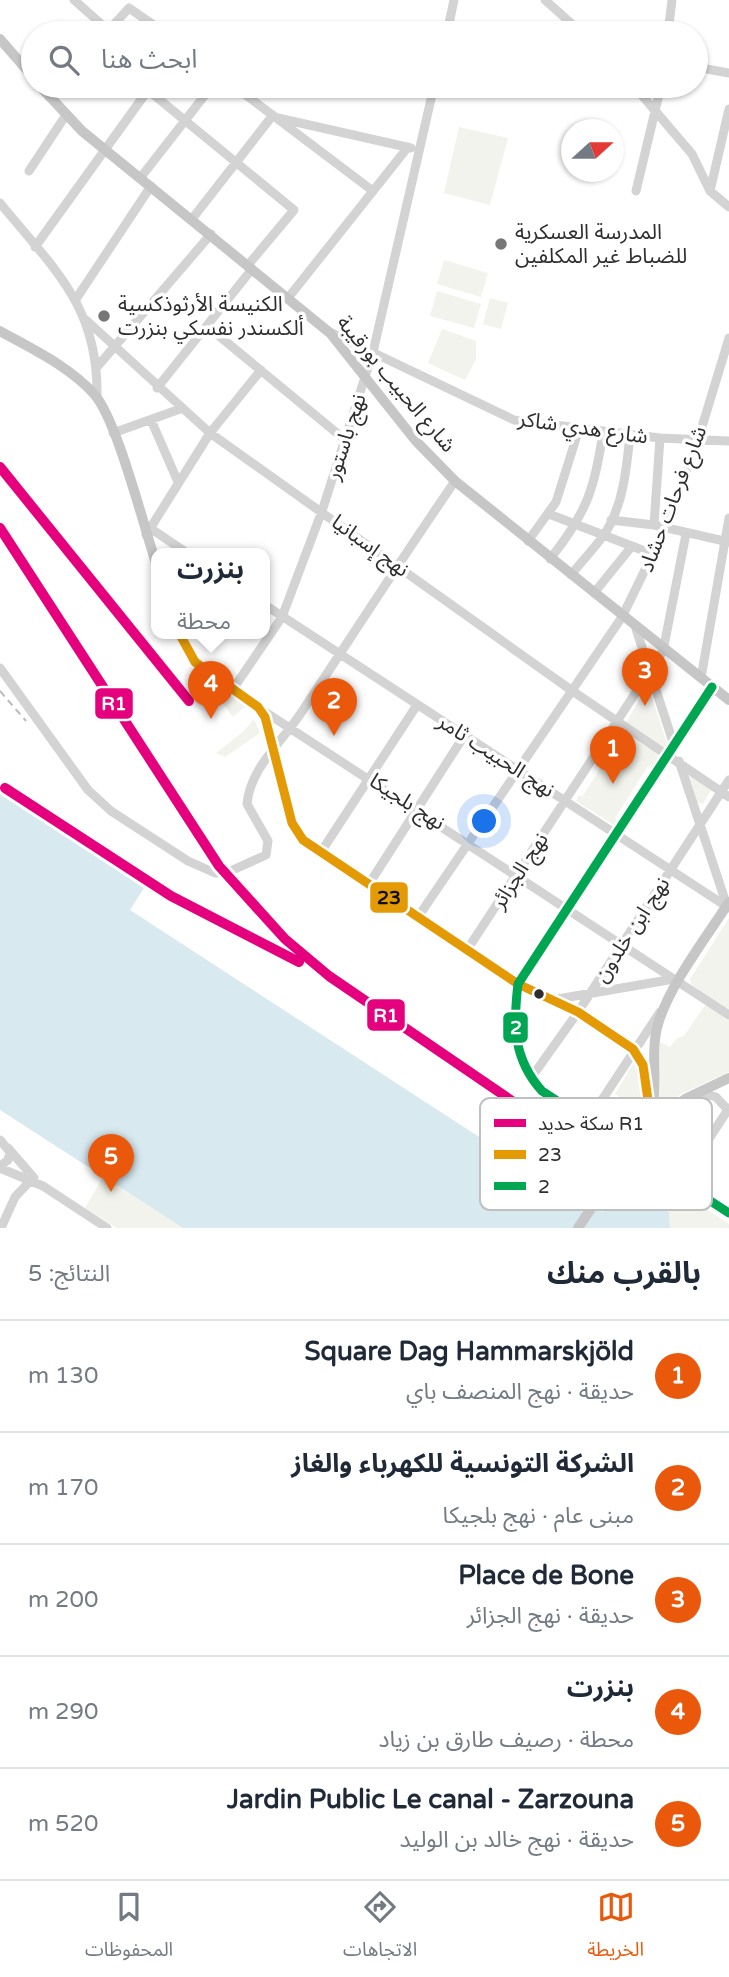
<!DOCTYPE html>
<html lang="ar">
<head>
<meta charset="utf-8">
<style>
	body { margin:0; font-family:"Varela Round","Noto Sans Arabic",sans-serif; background:#f6f6f7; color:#1f2937; direction:rtl }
	.compass { position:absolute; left:561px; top:119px; width:63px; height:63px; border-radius:50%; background:#fff; box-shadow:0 2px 5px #0004; rotate:69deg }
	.you { position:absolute; left:485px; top:822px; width:24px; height:24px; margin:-18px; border:5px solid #fff; border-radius:50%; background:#1a73e8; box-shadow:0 0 0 10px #1a73e833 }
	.badge { display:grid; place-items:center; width:46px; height:46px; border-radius:50%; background:#ea580c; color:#fff; font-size:23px; font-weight:700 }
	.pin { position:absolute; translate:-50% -58px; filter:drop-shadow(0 2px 4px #0008) }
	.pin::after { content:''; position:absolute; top:37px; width:24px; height:21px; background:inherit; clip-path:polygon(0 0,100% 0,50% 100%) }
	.popup { position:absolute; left:151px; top:548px; width:119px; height:91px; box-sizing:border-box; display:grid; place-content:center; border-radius:14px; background:#fff; filter:drop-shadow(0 2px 5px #0005); font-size:23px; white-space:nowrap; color:#747a83 }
	.popup b { font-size:26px; color:#1f2937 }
	.popup::after { content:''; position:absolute; left:50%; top:100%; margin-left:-14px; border:14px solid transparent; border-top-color:#fff }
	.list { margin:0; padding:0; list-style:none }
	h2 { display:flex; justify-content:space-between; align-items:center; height:91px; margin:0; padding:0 28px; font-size:30px }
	h2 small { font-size:23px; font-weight:400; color:#747a83 }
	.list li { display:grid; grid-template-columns:46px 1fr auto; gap:21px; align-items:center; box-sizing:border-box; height:112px; padding:0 28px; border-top:2px solid #e0e1e3 }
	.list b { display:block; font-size:26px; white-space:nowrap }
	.list p { margin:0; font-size:23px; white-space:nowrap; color:#747a83 }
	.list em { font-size:23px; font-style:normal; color:#747a83 }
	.icon { flex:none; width:38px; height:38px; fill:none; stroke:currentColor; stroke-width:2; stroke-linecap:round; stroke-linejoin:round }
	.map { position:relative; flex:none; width:729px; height:1228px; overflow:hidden; direction:ltr }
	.search { position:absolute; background:#fff; box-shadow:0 2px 5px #0004; left:21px; right:21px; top:21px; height:77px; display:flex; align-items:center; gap:18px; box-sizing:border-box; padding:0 24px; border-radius:38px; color:#747a83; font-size:26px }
	.sheet { height:651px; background:#fff }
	nav { display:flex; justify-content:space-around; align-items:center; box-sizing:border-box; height:98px; border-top:2px solid #e0e1e3; background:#fff; font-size:19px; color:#747a83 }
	nav a { display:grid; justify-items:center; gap:4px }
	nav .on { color:#ea580c }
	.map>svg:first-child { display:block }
	.green { fill:#f1f3ec }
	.water { fill:#d8e9f0 }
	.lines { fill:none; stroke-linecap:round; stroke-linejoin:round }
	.minor { stroke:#d3d3d3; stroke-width:9 }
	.major { stroke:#c6c6c6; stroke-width:10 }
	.rail { stroke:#bababa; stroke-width:2; stroke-dasharray:7 5; stroke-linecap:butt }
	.major-bridge { stroke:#c6c6c6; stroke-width:10 }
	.bus-1-casing { stroke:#fff; stroke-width:14 }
	.bus-2-casing { stroke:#fff; stroke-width:14 }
	.bus-1 { stroke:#e39a05; stroke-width:9 }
	.bus-2 { stroke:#00a651; stroke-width:9 }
	.rail-1-casing { stroke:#fff; stroke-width:16 }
	.rail-1 { stroke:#e5007d; stroke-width:10 }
	.poi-dot { fill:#777; stroke:#fff; stroke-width:2.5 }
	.bus-dot { fill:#2e2e2e; stroke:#fff; stroke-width:2.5 }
	.labels { text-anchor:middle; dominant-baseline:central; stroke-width:7; stroke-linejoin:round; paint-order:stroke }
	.poi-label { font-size:21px; fill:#2e2e2e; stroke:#fff; text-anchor:start }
	.street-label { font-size:21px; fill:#2e2e2e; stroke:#fff }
	.key { fill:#fff; stroke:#c0c0c0; stroke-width:2 }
	.key-label { font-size:19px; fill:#2e2e2e }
	.line-badge { stroke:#fff; stroke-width:2.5 }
	.badge-label { font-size:19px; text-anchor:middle; font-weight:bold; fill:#fff }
	.pale-badge-label { font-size:19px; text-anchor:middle; font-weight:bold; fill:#111 }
</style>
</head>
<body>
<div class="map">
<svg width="729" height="1228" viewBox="0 0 729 1228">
	<rect width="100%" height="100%" fill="#fff"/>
	<path class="green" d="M 459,127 L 508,138 L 490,205 L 444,193 Z
		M 444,260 L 488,273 L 481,297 L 437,284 Z
		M 437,291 L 481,304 L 474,328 L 430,316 Z
		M 490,298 L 508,303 L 501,329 L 483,324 Z
		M 442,329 L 476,341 L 476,359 L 465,380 L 428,363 Z
		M 644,691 L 650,692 L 668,746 L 666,749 L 626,723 Z
		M 225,693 L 247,705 L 233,717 L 219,698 Z
		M 254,719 L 260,733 L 225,757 L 216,753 L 244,731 Z
		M 618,732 L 626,732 C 634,744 654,746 660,759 L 657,766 L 648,766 L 615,818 L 619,822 L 616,826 L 576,801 L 579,795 L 582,797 L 616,744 L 613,741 Z
		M 689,776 L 699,777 L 712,788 L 703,804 L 697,802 Z
		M 729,918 L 729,1072 L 681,1094 L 662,1110 L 658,1107 L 660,1042 L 670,1047 L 677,1038 L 684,1036 L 710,998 L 691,984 L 690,979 Z
		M 633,1064 C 646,1073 642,1105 642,1121 L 631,1132 L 626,1128 L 638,1111 L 634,1108 L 637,1103 L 630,1099 L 628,1102 L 615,1094 Z
		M 691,1100 L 693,1101 L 658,1158 L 648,1151 L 659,1135 L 657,1130 Z
		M 103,1177 L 183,1228 L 117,1228 L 85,1208 Z
		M 684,1194 L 729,1224 L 729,1228 L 670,1228 L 669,1212 Z"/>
	<path class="water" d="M 0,793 L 144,888 L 130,910 L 576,1200 L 579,1197 L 602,1212 L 606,1207 L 621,1205 L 630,1211 L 652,1201 L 669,1212 L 670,1228 L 183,1228 L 0,1110 Z"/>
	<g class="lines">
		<path class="minor" d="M 74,0 L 108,30
			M 545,0 L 582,33
			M 106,33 L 129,8 L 165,33
			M 447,33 L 454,0
			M 668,33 L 672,0
			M 696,67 L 729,73
			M 143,86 L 294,210 L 248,265
			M 234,86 L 373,191
			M 634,86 L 692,154 L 710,191 L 729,207
			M 49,97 L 59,86
			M 278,118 L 411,148
			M 29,171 L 66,115
			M 141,177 L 212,86
			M 636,191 L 661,86
			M 710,191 L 729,109
			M 0,203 C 53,268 99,306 97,397
			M 192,219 L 273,115
			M 35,247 L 148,90
			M 288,298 L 408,147
			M 76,299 L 151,186
			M 86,320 L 210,433 L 571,690 L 729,797
			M 207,326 L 344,439
			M 332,333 L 514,420 L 660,438 L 729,441
			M 97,367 L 211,234
			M 157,388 L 252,269
			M 151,420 L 178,482
			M 113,433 L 180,409
			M 549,514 L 655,555
			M 611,520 L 654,525 L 729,542
			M 654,525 L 660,438
			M 150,528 L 187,553
			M 146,535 L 210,433 L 261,370
			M 528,541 L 556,502 L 579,429
			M 550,559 C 586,514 595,489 603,432
			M 571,575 C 581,562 593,550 603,536 C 623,509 627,466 630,434
			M 594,593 L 632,546
			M 265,605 L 729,908
			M 636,629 L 675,748
			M 0,668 L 88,790 L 111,811 L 188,861 L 215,873 L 226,873 L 266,855 L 268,841 L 247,804 C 250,768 282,742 301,713 C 352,636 402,558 455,481
			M 701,678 L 729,518
			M 233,689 L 282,617 L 322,511 L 373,352 L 434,86
			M 259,708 L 729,1015
			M 679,761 L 727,906
			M 321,852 L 417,705
			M 369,884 L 464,736
			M 418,917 L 622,617 L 665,529 L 698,440 L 729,338
			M 467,950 L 663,651 L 686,534
			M 552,1000 L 674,979
			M 531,1078 L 578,1012 L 729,780
			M 699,1092 L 716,1097 L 729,1111
			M 649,1106 C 648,1090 648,1071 640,1057 C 626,1033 545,997 518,984 L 712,687
			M 588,1121 L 660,1012
			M 0,1140 L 10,1152 L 8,1160 L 0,1166
			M 8,1148 L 34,1178
			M 0,1168 L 43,1186 L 107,1228
			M 681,1182 L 729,1108
			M 1,1228 L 15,1197 L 32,1179"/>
		<path class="major" d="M 0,39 L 33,77
			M 40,86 L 82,131 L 330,333 L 415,440 L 455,481 L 729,700
			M 0,331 C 32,349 69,366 94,394 C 117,419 144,528 157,566
			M 179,633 L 195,662 L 258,707 L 265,717 L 292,823 L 303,840 L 518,984 C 513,1025 513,1059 542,1091 L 729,1213
			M 644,1130 C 663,1098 648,1058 658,1024 C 670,984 706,938 729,902
			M 647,1132 L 685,1099 L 729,1078"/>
		<path class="rail" d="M 0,528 L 219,866 L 285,939 L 329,976 L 559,1133
			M 0,691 L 26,721
			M 5,788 C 103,855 202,916 310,967"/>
		<path class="major-bridge" d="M 578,1228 L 644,1130"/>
		<g class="bus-1-casing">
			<path id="bus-1" d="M 179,633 L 195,662 L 258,707 L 265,717 L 292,823 L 303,840 L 518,984 L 578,1012 L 633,1049 L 643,1065 L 650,1114"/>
		</g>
		<g class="bus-2-casing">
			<path id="bus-2" d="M 712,687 L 518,984 C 513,1025 513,1059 542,1091 L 729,1213"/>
		</g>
		<use href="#bus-1" class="bus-1"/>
		<use href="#bus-2" class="bus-2"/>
		<g class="rail-1-casing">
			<path id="rail-1" d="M 0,467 L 189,701
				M 0,528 L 219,866 L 285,939 L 329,976 L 559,1133
				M 5,788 L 171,896 L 299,962"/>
		</g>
		<use href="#rail-1" class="rail-1"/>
	</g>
	<g class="poi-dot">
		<circle cx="501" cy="244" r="7"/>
		<circle cx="104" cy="316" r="7"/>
	</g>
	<circle class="bus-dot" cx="539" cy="994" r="6"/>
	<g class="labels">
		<g class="poi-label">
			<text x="515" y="232">المدرسة العسكرية<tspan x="515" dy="24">للضباط غير المكلفين</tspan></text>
			<text x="118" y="304">الكنيسة الأرثوذكسية<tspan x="118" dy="24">ألكسندر نفسكي بنزرت</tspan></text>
		</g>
		<g class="street-label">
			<text transform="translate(396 384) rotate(50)">شارع الحبيب بورقيبة</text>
			<text transform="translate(583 428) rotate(8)">شارع هدي شاكر</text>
			<text transform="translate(346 437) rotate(-72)">نهج باستور</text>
			<text transform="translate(673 499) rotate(-69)">شارع فرحات حشاد</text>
			<text transform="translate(370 546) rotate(36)">نهج إسبانيا</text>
			<text transform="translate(496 756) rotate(33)">نهج الحبيب ثامر</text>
			<text transform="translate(407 802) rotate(33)">نهج بلجيكا</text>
			<text transform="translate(520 871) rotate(-57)">نهج الجزائر</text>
			<text transform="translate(632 930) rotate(-57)">نهج ابن خلدون</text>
		</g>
	</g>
	<rect x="480" y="1098" width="232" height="112" rx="10" class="key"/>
	<rect x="494" y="1119" width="32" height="8" fill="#e5007d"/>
	<rect x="494" y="1150" width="32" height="9" fill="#e39a05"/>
	<rect x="494" y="1182" width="32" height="8" fill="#00a651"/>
	<g class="key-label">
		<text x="538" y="1130">سكة حديد R1</text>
		<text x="538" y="1161">23</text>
		<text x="538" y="1193">2</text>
	</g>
	<g class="line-badge">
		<rect x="94" y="687" width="40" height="33" rx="7" fill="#e5007d"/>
		<rect x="369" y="881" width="40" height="33" rx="7" fill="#e39a05"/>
		<rect x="366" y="998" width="40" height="34" rx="7" fill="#e5007d"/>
		<rect x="502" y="1011" width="27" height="33" rx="7" fill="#00a651"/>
	</g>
	<g class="badge-label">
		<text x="114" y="710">R1</text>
		<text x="386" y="1022">R1</text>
		<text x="516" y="1034">2</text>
	</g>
	<g class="pale-badge-label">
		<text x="389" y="904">23</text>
	</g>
</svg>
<svg class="compass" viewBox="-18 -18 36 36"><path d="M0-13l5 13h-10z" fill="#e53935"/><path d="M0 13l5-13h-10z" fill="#747a83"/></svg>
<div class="you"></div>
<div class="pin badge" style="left:613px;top:784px">1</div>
<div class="pin badge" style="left:334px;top:736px">2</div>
<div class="pin badge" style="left:645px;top:706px">3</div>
<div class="pin badge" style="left:211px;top:719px">4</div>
<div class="popup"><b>بنزرت</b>محطة</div>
<div class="pin badge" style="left:111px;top:1192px">5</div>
<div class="search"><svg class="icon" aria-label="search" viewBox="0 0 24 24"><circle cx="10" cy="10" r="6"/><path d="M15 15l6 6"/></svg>ابحث هنا</div>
</div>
<section class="sheet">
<h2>بالقرب منك<small>النتائج: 5</small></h2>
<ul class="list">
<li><span class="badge">1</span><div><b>Square Dag Hammarskjöld</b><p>حديقة · نهج المنصف باي</p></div><em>130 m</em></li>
<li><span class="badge">2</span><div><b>الشركة التونسية للكهرباء والغاز</b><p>مبنى عام · نهج بلجيكا</p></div><em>170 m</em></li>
<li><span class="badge">3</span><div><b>Place de Bone</b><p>حديقة · نهج الجزائر</p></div><em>200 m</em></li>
<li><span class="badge">4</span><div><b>بنزرت</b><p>محطة · رصيف طارق بن زياد</p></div><em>290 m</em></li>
<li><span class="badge">5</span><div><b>Jardin Public Le canal - Zarzouna</b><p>حديقة · نهج خالد بن الوليد</p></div><em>520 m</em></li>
</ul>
</section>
<nav>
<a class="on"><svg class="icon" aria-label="map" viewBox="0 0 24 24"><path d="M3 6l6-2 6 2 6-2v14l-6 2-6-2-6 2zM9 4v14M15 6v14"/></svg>الخريطة</a>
<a><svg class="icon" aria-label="directions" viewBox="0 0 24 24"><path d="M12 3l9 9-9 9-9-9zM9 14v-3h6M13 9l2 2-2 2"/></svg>الاتجاهات</a>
<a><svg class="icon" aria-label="saved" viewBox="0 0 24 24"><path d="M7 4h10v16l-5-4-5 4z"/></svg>المحفوظات</a>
</nav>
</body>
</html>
